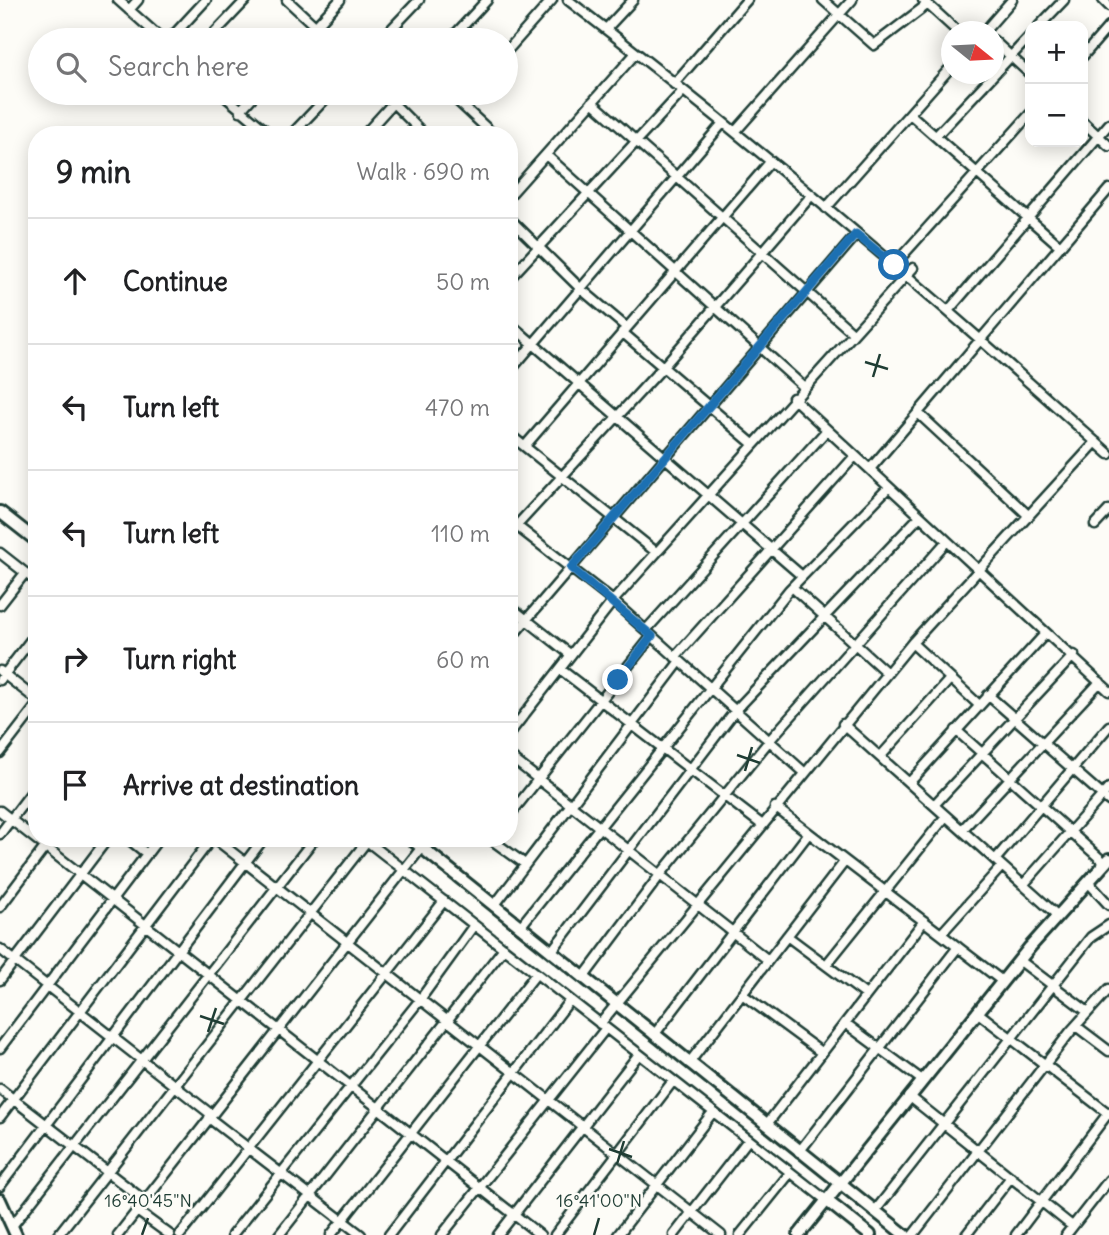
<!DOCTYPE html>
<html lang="en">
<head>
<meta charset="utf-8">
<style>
	body { margin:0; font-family:Delius,sans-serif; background:#f6f6f6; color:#202124 }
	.controls { position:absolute; right:21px; top:21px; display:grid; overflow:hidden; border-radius:14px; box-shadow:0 4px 18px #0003 }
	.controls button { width:63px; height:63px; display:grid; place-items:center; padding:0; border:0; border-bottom:2px solid #e0e0e0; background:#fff; color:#202124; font:35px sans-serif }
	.compass { position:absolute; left:941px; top:21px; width:63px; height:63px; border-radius:50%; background:#fff; box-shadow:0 4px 18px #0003; rotate:108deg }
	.stop { position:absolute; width:21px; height:21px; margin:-16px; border:5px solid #1f6fb2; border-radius:50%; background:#fff }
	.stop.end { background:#1f6fb2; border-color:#fff; box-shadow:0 2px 7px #0008 }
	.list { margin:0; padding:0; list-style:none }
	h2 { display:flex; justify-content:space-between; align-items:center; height:91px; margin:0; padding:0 28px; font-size:30px }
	h2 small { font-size:23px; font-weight:400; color:#757577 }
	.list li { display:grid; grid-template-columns:46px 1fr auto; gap:21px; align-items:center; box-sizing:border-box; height:126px; padding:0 28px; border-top:2px solid #e0e0e0 }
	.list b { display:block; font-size:26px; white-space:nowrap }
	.list em { font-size:23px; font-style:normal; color:#757577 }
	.icon { flex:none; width:38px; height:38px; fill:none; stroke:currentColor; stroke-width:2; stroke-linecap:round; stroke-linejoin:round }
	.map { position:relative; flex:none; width:1109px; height:1235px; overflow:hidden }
	.search { position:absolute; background:#fff; box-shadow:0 4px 18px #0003; left:28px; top:28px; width:490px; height:77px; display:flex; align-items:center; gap:18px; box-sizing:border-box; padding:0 24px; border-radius:38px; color:#757577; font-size:26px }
	.panel { position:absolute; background:#fff; box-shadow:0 4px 18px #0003; left:28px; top:126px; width:490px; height:721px; border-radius:28px }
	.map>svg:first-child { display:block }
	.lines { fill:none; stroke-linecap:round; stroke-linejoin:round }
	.street-casing { stroke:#1f3d34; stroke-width:13 }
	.secondary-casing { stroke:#1f3d34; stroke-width:16 }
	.street { stroke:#fdfcf7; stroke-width:8 }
	.secondary { stroke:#fdfcf7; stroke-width:10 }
	.route { stroke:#1f6fb2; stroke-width:9 }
	.ticks { fill:none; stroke:#1f3d34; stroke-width:2.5 }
	.ticks-label { font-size:18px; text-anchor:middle; fill:#1f3d34; stroke:#fdfcf7; stroke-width:5; stroke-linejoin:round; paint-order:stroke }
</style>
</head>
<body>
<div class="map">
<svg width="1109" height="1235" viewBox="0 0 1109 1235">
	<rect width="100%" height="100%" fill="#fdfcf7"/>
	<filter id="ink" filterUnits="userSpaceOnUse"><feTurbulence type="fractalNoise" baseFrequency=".0143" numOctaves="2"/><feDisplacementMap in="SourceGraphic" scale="14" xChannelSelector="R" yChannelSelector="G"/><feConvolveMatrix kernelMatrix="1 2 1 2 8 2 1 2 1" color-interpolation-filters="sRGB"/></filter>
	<g filter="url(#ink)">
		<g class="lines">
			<g class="street-casing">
				<path id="street" d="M 118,0 L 163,40
					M 287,0 L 330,40
					M 568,0 C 755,143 934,296 1109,454
					M 823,0 L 874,45 L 928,4
					M 923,0 L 958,32
					M 1103,0 L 1109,6
					M 129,10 L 138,0
					M 1039,26 L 1064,0
					M 606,29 L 633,0
					M 984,32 L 1012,0
					M 169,40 L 206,0
					M 208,40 L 246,0
					M 303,40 L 340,0
					M 381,40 L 419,0
					M 450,40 L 487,0
					M 993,40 L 1030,74
					M 506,52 L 552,0
					M 1083,56 L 1109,26
					M 674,84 L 747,0
					M 221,93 L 271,135
					M 383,93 L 425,135
					M 449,93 L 494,135
					M 592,102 L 853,333
					M 460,103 L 469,93
					M 240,111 L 256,93
					M 910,114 L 1060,246
					M 1083,122 L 1109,146
					M 735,132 L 852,0
					M 291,135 L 331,93
					M 364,135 L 402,93
					M 936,136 L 1030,36
					M 546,155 L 804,387
					M 509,196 L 636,53
					M 826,208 L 951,67
					M 509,218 L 581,289 L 626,327
					M 894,265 L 1030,114
					M 509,279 L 683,91
					M 948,311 L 1109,124
					M 509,323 L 802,576
					M 622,332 L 753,444
					M 509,372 L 723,123
					M 793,398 L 1109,691
					M 918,413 L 1029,516
					M 509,434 L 656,552
					M 525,446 L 770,162
					M 870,469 L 1109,189
					M 509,520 L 613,601 L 804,772
					M 1095,525 L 1109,510
					M 509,534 L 663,367 L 811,196
					M 0,553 L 37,582
					M 792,587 L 887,673
					M 0,605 L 25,573
					M 509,606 L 571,655
					M 646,630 L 827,430
					M 509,640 L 857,234
					M 912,643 L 978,704
					M 675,657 L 855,456
					M 560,669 L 761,824
					M 0,671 L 37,700
					M 0,680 L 37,632
					M 988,695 L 1109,801
					M 843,724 L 1058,916
					M 956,730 L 1105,863
					M 509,734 L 613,601 L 913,268
					M 0,753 L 37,705
					M 509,756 L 768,960
					M 880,757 L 950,679
					M 909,783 L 1046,633
					M 934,805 L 1074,655
					M 775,807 L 1002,981
					M 0,811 L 540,1235
					M 509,816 L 652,636
					M 962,830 L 1100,682
					M 0,834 L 37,785
					M 127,838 L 147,854
					M 214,838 L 721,1235
					M 363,838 L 826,1200
					M 489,838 L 525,864
					M 995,860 L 1109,726
					M 1088,882 L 1109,905
					M 1023,885 L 1109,788
					M 494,906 L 680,661
					M 0,907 L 52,838
					M 520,927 L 789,590 L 889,487
					M 941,934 L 1002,866
					M 787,936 L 866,995
					M 0,949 L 212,1115
					M 551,952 L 735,711 L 920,516
					M 1019,960 L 1088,1012
					M 826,965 L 946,816
					M 583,978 L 660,875 L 769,741 L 947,541
					M 0,980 L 108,838
					M 742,994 L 822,1053
					M 977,1012 L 1109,1114
					M 845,1023 L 922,1080
					M 600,1024 L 912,643 L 1096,442
					M 1076,1026 L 1109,1051
					M 654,1035 L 809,833
					M 0,1048 L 159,838
					M 689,1063 L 845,861
					M 0,1089 L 145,1201
					M 909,1096 L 1072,1226
					M 0,1117 L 212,838
					M 209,1118 L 361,1235
					M 767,1124 L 924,921
					M 799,1152 L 958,947
					M 0,1186 L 264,838
					M 137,1211 L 170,1235
					M 875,1211 L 1091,937 L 1109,925
					M 12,1226 L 315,838
					M 58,1235 L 367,841
					M 118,1235 L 429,838
					M 180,1235 L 444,901
					M 232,1235 L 419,1001 L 474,925
					M 279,1235 L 504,948
					M 331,1235 L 536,974
					M 389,1235 L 570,1000
					M 442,1235 L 606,1028
					M 498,1235 L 639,1054
					M 555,1235 L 673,1081
					M 618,1235 L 713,1112
					M 674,1235 L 748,1140
					M 740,1235 L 790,1173
					M 913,1235 L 1071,1031 L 1109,989
					M 966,1235 L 1011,1177
					M 1016,1235 L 1109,1112
					M 1066,1235 L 1109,1180"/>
			</g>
			<g class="secondary-casing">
				<path id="secondary" d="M 0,512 L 37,541
					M 410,838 L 905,1235
					M 0,1200 L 16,1235
					M 826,1200 L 870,1235
					M 799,1235 L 1030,947 L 1109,859"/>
			</g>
			<use href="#street" class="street"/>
			<use href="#secondary" class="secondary"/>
		</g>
	</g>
	<g class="lines" filter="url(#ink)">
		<path class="route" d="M 618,680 L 652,636 L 571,568 L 856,234 L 894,265"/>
	</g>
	<path class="ticks" d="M 865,362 L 888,369M 873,377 L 880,354M 737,755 L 760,763M 745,771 L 752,747M 200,1016 L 224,1024M 208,1032 L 216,1008M 609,1149 L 632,1157M 617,1164 L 624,1141M 142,1235 L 148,1218M 594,1235 L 599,1218"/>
	<g class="ticks-label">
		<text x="148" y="1207">16°40'45"N</text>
		<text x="599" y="1207">16°41'00"N</text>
	</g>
</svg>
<div class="controls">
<button>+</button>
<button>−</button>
</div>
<svg class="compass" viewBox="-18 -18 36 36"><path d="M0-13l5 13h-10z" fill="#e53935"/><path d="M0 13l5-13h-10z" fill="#757577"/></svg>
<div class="stop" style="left:894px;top:265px"></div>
<div class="stop end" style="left:618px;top:680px"></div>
<div class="search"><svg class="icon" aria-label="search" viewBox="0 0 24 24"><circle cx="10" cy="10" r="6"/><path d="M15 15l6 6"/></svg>Search here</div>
<section class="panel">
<h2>9 min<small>Walk · 690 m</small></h2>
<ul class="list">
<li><svg class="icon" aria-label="ahead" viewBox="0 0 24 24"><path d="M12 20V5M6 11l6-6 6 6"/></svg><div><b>Continue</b></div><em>50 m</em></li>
<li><svg class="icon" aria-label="left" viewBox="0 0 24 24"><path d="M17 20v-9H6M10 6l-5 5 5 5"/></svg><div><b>Turn left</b></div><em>470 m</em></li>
<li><svg class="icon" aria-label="left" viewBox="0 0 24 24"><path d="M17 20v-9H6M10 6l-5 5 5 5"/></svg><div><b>Turn left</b></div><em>110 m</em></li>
<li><svg class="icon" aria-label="right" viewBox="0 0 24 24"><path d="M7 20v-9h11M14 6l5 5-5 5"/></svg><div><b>Turn right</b></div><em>60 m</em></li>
<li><svg class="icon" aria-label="arrive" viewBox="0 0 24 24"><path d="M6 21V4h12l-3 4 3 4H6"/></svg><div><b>Arrive at destination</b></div></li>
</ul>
</section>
</div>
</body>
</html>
